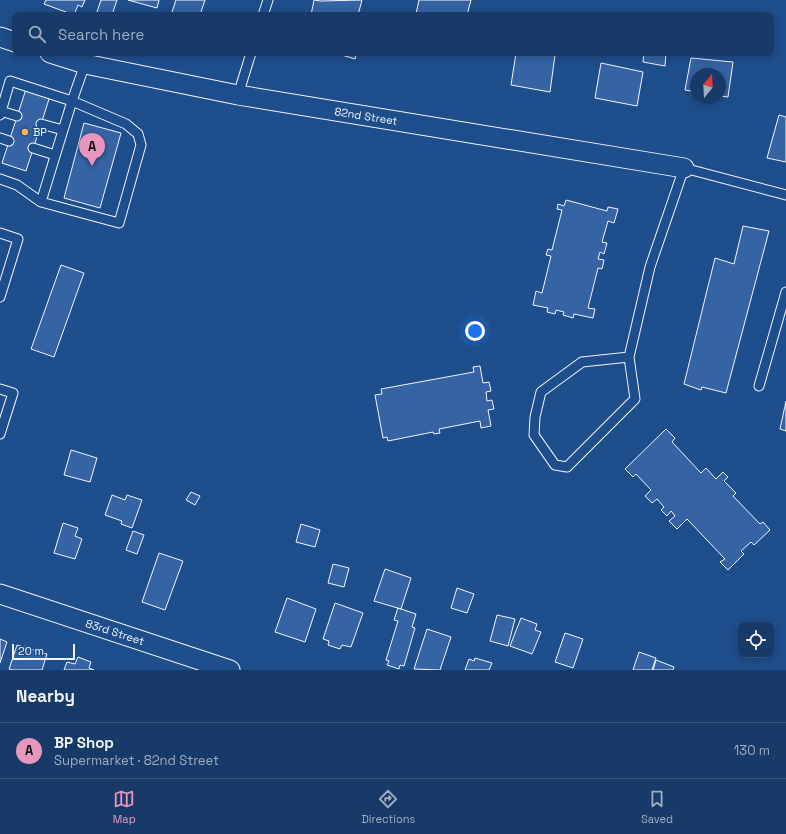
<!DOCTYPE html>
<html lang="en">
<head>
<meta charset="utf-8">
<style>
	body { margin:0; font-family:"Space Grotesk",sans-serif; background:#244571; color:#f1f3f6 }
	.controls { position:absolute; right:12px; bottom:12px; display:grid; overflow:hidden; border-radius:8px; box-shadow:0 2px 10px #0003 }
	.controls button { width:36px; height:36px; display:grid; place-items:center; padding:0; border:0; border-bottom:1px solid #36547d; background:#173a69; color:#f1f3f6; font:20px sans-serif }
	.compass { position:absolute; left:690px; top:68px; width:36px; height:36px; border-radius:50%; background:#173a69; box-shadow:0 2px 10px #0003; rotate:18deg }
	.scale { position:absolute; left:12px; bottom:10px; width:63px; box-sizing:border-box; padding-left:4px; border:2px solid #f2f6ff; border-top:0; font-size:11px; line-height:14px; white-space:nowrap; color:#f2f6ff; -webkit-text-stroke:3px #1f4e8c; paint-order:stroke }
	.you { position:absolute; left:475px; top:331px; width:14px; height:14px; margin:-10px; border:3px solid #fff; border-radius:50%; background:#1a73e8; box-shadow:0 0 0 6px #1a73e833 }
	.badge { display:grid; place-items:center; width:26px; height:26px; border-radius:50%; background:#e797bd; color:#111; font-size:13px; font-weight:700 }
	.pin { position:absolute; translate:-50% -33px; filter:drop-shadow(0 1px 2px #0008) }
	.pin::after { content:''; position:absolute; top:21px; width:14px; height:12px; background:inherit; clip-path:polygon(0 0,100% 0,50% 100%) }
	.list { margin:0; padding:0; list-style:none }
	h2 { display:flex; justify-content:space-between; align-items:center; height:52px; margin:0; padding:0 16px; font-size:17px }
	h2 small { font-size:13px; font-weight:400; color:#9eadc0 }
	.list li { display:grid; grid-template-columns:26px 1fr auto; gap:12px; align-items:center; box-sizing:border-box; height:56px; padding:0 16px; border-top:1px solid #36547d }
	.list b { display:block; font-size:15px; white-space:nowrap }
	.list p { margin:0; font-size:13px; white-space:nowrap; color:#9eadc0 }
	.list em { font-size:13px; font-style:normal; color:#9eadc0 }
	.icon { flex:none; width:22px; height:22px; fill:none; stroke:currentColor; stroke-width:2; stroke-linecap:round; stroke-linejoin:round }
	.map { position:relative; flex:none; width:786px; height:670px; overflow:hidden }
	.search { position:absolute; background:#173a69; box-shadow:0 2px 10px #0003; left:12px; right:12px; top:12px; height:44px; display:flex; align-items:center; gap:10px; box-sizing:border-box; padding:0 14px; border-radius:8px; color:#9eadc0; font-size:15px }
	.sheet { height:108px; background:#173a69 }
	nav { display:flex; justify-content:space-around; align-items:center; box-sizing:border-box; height:56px; border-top:1px solid #36547d; background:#173a69; font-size:11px; color:#9eadc0 }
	nav a { display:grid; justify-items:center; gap:2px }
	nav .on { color:#e797bd }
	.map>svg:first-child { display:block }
	.building { fill:#3563a3; stroke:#f2f6ff }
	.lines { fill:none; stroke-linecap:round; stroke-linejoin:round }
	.service-casing { stroke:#f2f6ff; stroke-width:11 }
	.minor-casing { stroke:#f2f6ff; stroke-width:21 }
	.service { stroke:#1f4e8c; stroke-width:9 }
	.minor { stroke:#1f4e8c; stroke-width:19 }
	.poi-dot { fill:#ffb74d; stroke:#1f4e8c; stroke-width:1.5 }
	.labels { text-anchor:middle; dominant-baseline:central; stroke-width:3; stroke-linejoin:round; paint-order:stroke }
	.street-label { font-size:11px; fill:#f2f6ff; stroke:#1f4e8c }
	.poi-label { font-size:11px; fill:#f2f6ff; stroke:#1f4e8c; text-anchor:start }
</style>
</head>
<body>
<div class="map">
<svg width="786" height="670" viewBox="0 0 786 670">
	<rect width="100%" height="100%" fill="#1f4e8c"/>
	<path class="building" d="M 46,0 L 85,0 L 82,7 L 78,5 L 74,15 L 44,4 Z
		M 101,0 L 117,0 L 112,15 L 96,15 Z
		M 128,0 L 159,0 L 157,8 Z
		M 176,0 L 205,0 L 200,15 L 171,15 Z
		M 314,0 L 321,1 L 362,0 L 358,15 L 311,15 Z
		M 419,0 L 471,0 L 467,15 L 421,15 L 416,14 Z
		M 335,53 L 357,53 L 355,59 Z
		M 516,53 L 539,53 L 555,55 L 550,92 L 511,85 Z
		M 644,53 L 666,53 L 665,66 L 643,62 Z
		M 691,58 L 733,62 L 728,97 L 720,96 L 720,74 L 696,74 L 696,92 L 685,90 Z
		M 601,63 L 643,72 L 637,106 L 595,98 Z
		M 26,89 L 50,96 L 26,171 L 2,163 Z
		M 779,115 L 786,117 L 786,162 L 767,158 Z
		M 84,123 L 121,133 L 100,208 L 64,198 Z
		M 566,200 L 607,211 L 608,207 L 618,209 L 614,223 L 608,221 L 602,242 L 607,243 L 604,254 L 600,252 L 598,259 L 604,260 L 602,269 L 598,268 L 588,308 L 595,309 L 593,318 L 574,314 L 573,318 L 563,315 L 564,312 L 556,310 L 555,314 L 547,312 L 548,308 L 533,305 L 536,291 L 542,293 L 551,256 L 546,255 L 548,249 L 552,250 L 562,210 L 557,209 L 558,204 L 564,206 Z
		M 743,226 L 769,231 L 726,393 L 702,387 L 701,390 L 684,384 L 715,258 L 734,264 Z
		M 61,265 L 84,273 L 54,357 L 31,349 Z
		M 480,366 L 483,383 L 489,382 L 491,391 L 486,392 L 487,401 L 492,400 L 494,409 L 488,410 L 491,426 L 481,428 L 480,421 L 439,429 L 440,433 L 434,434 L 433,432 L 388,441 L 387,437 L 383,438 L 375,395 L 382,394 L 381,389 L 474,372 L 473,367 Z
		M 786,401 L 786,431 L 780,429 Z
		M 666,429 L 675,438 L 672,442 L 701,473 L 706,468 L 716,479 L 723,472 L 728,477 L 724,481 L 736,493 L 733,496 L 760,524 L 763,522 L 770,530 L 754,545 L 751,542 L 741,551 L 744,554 L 728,570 L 720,562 L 725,559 L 687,519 L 677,529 L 669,521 L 675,516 L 671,511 L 667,516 L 661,510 L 664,507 L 657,499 L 652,503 L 645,496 L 651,490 L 636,474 L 633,477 L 625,469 Z
		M 71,450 L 97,458 L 90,482 L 64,475 Z
		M 191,492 L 200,496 L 195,505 L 186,500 Z
		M 112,495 L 125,500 L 127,495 L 142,500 L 132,528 L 121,524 L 122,521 L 105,515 Z
		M 63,523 L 78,528 L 75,536 L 82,539 L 75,559 L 54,553 Z
		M 301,524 L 320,530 L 315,547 L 296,542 Z
		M 133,531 L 144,535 L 137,554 L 126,550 Z
		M 159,553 L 183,561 L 165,610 L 142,602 Z
		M 333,564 L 349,568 L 344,587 L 328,583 Z
		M 385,569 L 411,578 L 401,609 L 374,601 Z
		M 457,588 L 474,594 L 467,613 L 451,608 Z
		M 287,598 L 316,609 L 305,642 L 275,632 Z
		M 335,603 L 363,613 L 351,647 L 342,645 L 340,649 L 328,645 L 329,641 L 323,639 Z
		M 398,608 L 416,614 L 412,627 L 415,628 L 404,666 L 400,665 L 399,669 L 387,665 L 389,661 L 386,660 L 398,621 L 394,620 Z
		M 497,615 L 515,619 L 508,646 L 490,641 Z
		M 521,618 L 537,624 L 535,630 L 541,632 L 532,654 L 510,646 Z
		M 427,629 L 451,637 L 440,670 L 414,669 Z
		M 565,633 L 583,639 L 573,668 L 555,662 Z
		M 0,639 L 7,642 L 0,663 Z
		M 17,645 L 47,654 L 42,670 L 13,670 L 9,669 Z
		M 639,652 L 656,658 L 652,670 L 633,670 Z
		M 78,657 L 91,662 L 89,668 L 94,670 L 64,670 L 67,662 L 75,664 Z
		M 475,658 L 492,663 L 489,670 L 465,670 L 469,659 L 474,661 Z
		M 656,660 L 674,667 L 673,670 L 653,670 Z"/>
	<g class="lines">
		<g class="service-casing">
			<path id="service" d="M 263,15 L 268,0
				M 238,95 L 251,53
				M 72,101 L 126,124 L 138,134 L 141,145 L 119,223 L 41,202 Z
				M 1,111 L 17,116
				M 0,115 L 10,81 L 72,101 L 85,64
				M 41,124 L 63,130
				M 0,138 L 9,141
				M 33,148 L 55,155
				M 0,179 L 17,185 L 41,202
				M 0,233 L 18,239 L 0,297
				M 629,357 L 582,362 L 541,392 L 535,417 L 534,435 L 555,465 L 567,467 L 635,399 L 629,357 L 650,267 L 684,168 L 786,195
				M 759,386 L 786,292
				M 0,389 L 13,393 L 0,434"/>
		</g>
		<g class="minor-casing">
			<path id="minor" d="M 0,37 L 15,42
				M 50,53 L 85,64 L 238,95 L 684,168
				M 0,594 L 230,670"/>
		</g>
		<use href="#service" class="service"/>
		<use href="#minor" class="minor"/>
	</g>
	<circle class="poi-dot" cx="25" cy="132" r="4"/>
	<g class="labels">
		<g class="street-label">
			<text transform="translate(366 116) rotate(9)">82nd Street</text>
			<text transform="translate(115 632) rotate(18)">83rd Street</text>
		</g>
		<g class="poi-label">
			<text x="33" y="132">BP</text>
		</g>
	</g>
</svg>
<div class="controls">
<button><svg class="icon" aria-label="locate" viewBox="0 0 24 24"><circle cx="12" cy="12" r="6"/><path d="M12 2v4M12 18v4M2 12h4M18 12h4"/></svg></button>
</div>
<svg class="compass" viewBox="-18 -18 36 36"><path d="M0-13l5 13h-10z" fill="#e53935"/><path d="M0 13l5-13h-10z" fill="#9eadc0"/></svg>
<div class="scale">20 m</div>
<div class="you"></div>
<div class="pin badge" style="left:92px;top:166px">A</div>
<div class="search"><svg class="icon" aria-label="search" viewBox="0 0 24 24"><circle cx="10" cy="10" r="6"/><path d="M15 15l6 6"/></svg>Search here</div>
</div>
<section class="sheet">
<h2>Nearby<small></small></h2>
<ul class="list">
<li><span class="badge">A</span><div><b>BP Shop</b><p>Supermarket · 82nd Street</p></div><em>130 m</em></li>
</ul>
</section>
<nav>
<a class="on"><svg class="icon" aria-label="map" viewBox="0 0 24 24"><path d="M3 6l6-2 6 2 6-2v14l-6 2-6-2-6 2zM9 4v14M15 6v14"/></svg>Map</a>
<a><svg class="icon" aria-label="directions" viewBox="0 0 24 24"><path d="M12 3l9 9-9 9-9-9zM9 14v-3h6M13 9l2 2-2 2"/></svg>Directions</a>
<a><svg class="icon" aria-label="saved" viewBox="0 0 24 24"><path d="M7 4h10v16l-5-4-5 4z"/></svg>Saved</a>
</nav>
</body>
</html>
